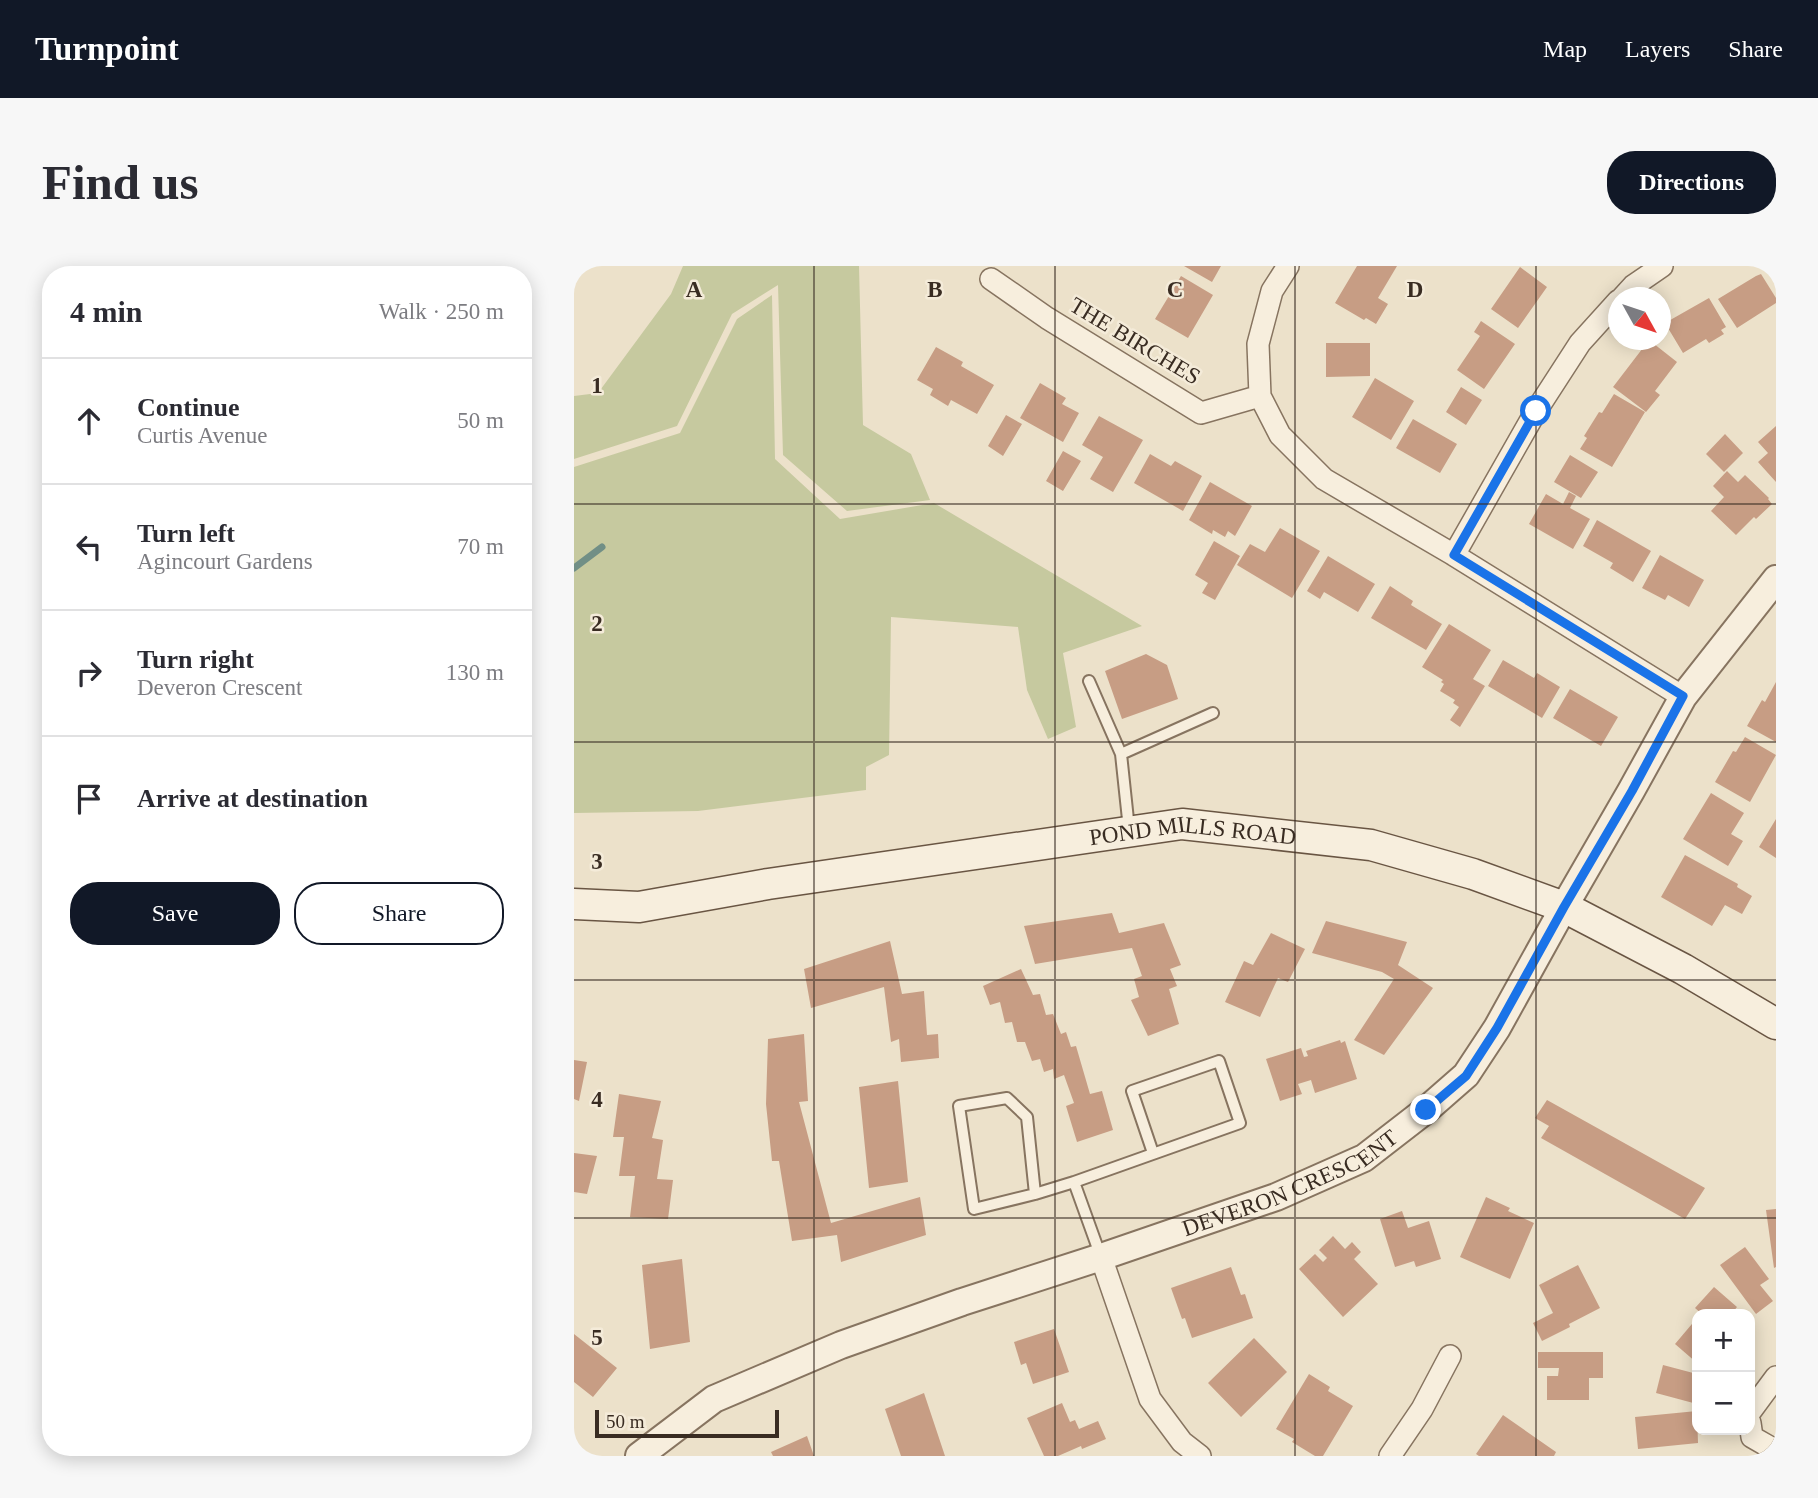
<!DOCTYPE html>
<html lang="en">
<head>
<meta charset="utf-8">
<style>
	body { margin:0; font-family:Georgia,serif; background:#f7f7f7; color:#2b2b33 }
	.controls { position:absolute; right:21px; bottom:21px; display:grid; overflow:hidden; border-radius:14px; box-shadow:0 4px 18px #0003 }
	.controls button { width:63px; height:63px; display:grid; place-items:center; padding:0; border:0; border-bottom:2px solid #e1e1e2; background:#fff; color:#2b2b33; font:35px sans-serif }
	.compass { position:absolute; left:1034px; top:21px; width:63px; height:63px; border-radius:50%; background:#fff; box-shadow:0 4px 18px #0003; rotate:130deg }
	.scale { position:absolute; left:21px; bottom:18px; width:184px; box-sizing:border-box; padding-left:7px; border:4px solid #392c22; border-top:0; font-size:19px; line-height:24px; white-space:nowrap; color:#392c22; -webkit-text-stroke:5px #f4ebd9; paint-order:stroke }
	.stop { position:absolute; width:21px; height:21px; margin:-16px; border:5px solid #1a73e8; border-radius:50%; background:#fff }
	.stop.end { background:#1a73e8; border-color:#fff; box-shadow:0 2px 7px #0008 }
	.list { margin:0; padding:0; list-style:none }
	h2 { display:flex; justify-content:space-between; align-items:center; height:91px; margin:0; padding:0 28px; font-size:30px }
	h2 small { font-size:23px; font-weight:400; color:#7c7c81 }
	.list li { display:grid; grid-template-columns:46px 1fr auto; gap:21px; align-items:center; box-sizing:border-box; height:126px; padding:0 28px; border-top:2px solid #e1e1e2 }
	.list b { display:block; font-size:26px; white-space:nowrap }
	.list p { margin:0; font-size:23px; white-space:nowrap; color:#7c7c81 }
	.list em { font-size:23px; font-style:normal; color:#7c7c81 }
	.actions { display:flex; gap:14px; padding:21px 28px }
	.actions a { flex:1; padding:16px 0; border:2px solid #111827; border-radius:28px; text-align:center; font-size:24px; color:#111827 }
	.actions .main { background:#111827; color:#fff }
	.icon { flex:none; width:38px; height:38px; fill:none; stroke:currentColor; stroke-width:2; stroke-linecap:round; stroke-linejoin:round }
	.map { position:relative; flex:none; width:1202px; height:1190px; overflow:hidden; border-radius:28px }
	header { display:flex; align-items:center; gap:42px; box-sizing:border-box; height:98px; padding:0 35px; background:#111827; color:#fff }
	header strong { font-size:33px }
	nav { display:flex; gap:38px; margin-inline-start:auto; font-size:24px }
	.intro { display:flex; align-items:center; justify-content:space-between; box-sizing:border-box; height:168px; padding:0 42px }
	h1 { margin:0; font-size:49px }
	.button { padding:18px 32px; border-radius:28px; background:#111827; color:#fff; font-size:24px; font-weight:700 }
	main { display:flex; gap:42px; padding:0 42px }
	aside { flex:1; background:#fff; border-radius:28px; box-shadow:0 4px 18px #0003 }
	.map>svg:first-child { display:block }
	.green { fill:#c6c99f }
	.lines { fill:none; stroke-linecap:round; stroke-linejoin:round }
	.stream { stroke:#718f86; stroke-width:7 }
	.building { fill:#c79d84 }
	.service-casing { stroke:#877460; stroke-width:14 }
	.minor-casing { stroke:#877460; stroke-width:24 }
	.tertiary-casing { stroke:#877460; stroke-width:30 }
	.secondary-casing { stroke:#695543; stroke-width:33 }
	.service { stroke:#f7eedd; stroke-width:10 }
	.minor { stroke:#f7eedd; stroke-width:21 }
	.tertiary { stroke:#f7eedd; stroke-width:26 }
	.secondary { stroke:#f7eedd; stroke-width:30 }
	.route { stroke:#1a73e8; stroke-width:9 }
	.grid { fill:none; stroke:#392c22; stroke-width:2; stroke-opacity:0.55 }
	.labels { text-anchor:middle; dominant-baseline:central; stroke-width:5; stroke-linejoin:round; paint-order:stroke }
	.street-label { font-size:23px; fill:#392c22; stroke:#f4ebd9 }
	.grid-label { font-size:23px; text-anchor:middle; font-weight:bold; fill:#392c22; stroke:#f4ebd9; stroke-width:5; stroke-linejoin:round; paint-order:stroke }
</style>
</head>
<body>
<header>
<strong>Turnpoint</strong>
<nav><a>Map</a><a>Layers</a><a>Share</a></nav>
</header>
<div class="intro"><h1>Find us</h1><a class="button">Directions</a></div>
<main>
<aside>
<h2>4 min<small>Walk · 250 m</small></h2>
<ul class="list">
<li><svg class="icon" aria-label="ahead" viewBox="0 0 24 24"><path d="M12 20V5M6 11l6-6 6 6"/></svg><div><b>Continue</b><p>Curtis Avenue</p></div><em>50 m</em></li>
<li><svg class="icon" aria-label="left" viewBox="0 0 24 24"><path d="M17 20v-9H6M10 6l-5 5 5 5"/></svg><div><b>Turn left</b><p>Agincourt Gardens</p></div><em>70 m</em></li>
<li><svg class="icon" aria-label="right" viewBox="0 0 24 24"><path d="M7 20v-9h11M14 6l5 5-5 5"/></svg><div><b>Turn right</b><p>Deveron Crescent</p></div><em>130 m</em></li>
<li><svg class="icon" aria-label="arrive" viewBox="0 0 24 24"><path d="M6 21V4h12l-3 4 3 4H6"/></svg><div><b>Arrive at destination</b></div></li>
</ul>
<div class="actions"><a class="main">Save</a><a>Share</a></div>
</aside>
<div class="map">
<svg width="1202" height="1190" viewBox="0 0 1202 1190">
	<rect width="100%" height="100%" fill="#ece1ca"/>
	<path class="green" d="M 109,0 L 285,0 L 289,159 L 337,188 L 356,234 L 273,245 L 209,189 L 204,19 L 158,48 L 103,160 L 0,193 L 0,130 L 24,127 L 97,28 Z
		M 198,29 L 201,193 L 266,253 L 360,237 L 568,360 L 489,387 L 502,461 L 474,473 L 453,424 L 444,361 L 317,351 L 315,489 L 292,501 L 292,524 L 124,545 L 0,547 L 0,201 L 106,167 L 163,53 Z"/>
	<g class="lines">
		<path class="stream" d="M 0,302 L 28,281"/>
	</g>
	<path class="building" d="M 610,0 L 647,0 L 638,16 Z
		M 783,0 L 823,0 L 804,32 L 814,38 L 802,58 L 792,52 L 790,54 L 761,37 Z
		M 946,1 L 973,21 L 944,62 L 917,43 Z
		M 1187,8 L 1202,32 L 1202,37 L 1163,62 L 1144,33 L 1182,10 Z
		M 607,10 L 639,29 L 614,72 L 581,53 Z
		M 1135,32 L 1152,61 L 1147,64 L 1150,68 L 1135,77 L 1132,73 L 1109,87 L 1091,57 Z
		M 907,55 L 941,78 L 910,123 L 883,104 L 906,70 L 900,66 Z
		M 1075,74 L 1103,96 L 1081,125 L 1086,129 L 1072,146 L 1039,121 Z
		M 752,77 L 796,77 L 796,110 L 752,111 Z
		M 362,81 L 389,96 L 387,100 L 420,119 L 403,148 L 377,134 L 374,140 L 356,129 L 359,123 L 343,114 Z
		M 801,112 L 840,135 L 817,174 L 778,151 Z
		M 466,117 L 492,132 L 488,138 L 505,147 L 489,176 L 446,152 Z
		M 887,121 L 908,134 L 892,159 L 872,146 Z
		M 1040,128 L 1071,146 L 1038,201 L 1006,183 L 1013,172 L 1010,170 L 1025,146 L 1028,147 Z
		M 432,149 L 448,158 L 429,190 L 414,180 Z
		M 525,150 L 569,174 L 539,226 L 516,213 L 529,191 L 508,179 Z
		M 839,153 L 883,178 L 866,207 L 822,182 Z
		M 1202,160 L 1202,216 L 1184,196 L 1194,187 L 1184,176 Z
		M 1151,168 L 1169,187 L 1150,206 L 1132,188 Z
		M 489,185 L 507,195 L 489,225 L 472,215 Z
		M 576,188 L 597,200 L 601,195 L 628,210 L 609,245 L 560,217 Z
		M 996,189 L 1024,206 L 1007,232 L 980,216 Z
		M 1153,205 L 1164,216 L 1171,209 L 1195,232 L 1194,233 L 1198,238 L 1182,253 L 1180,251 L 1162,269 L 1137,245 L 1150,231 L 1139,220 Z
		M 636,216 L 678,240 L 661,270 L 654,265 L 651,271 L 639,264 L 638,268 L 615,254 Z
		M 995,226 L 1002,230 L 996,242 L 1016,253 L 999,283 L 955,258 L 972,228 L 989,238 Z
		M 1023,254 L 1077,285 L 1059,316 L 1036,302 L 1039,297 L 1009,280 Z
		M 706,262 L 746,285 L 718,332 L 663,299 L 676,278 L 691,286 Z
		M 640,275 L 666,290 L 641,334 L 628,327 L 634,317 L 621,309 Z
		M 1086,289 L 1130,314 L 1115,341 L 1094,329 L 1091,334 L 1068,322 Z
		M 754,290 L 801,318 L 784,346 L 750,326 L 746,333 L 733,325 Z
		M 816,320 L 839,335 L 837,339 L 868,358 L 852,384 L 797,352 Z
		M 875,358 L 917,384 L 899,413 L 911,420 L 886,461 L 876,454 L 885,441 L 879,437 L 881,434 L 866,425 L 870,418 L 867,416 L 869,414 L 848,401 Z
		M 572,388 L 593,399 L 604,433 L 548,453 L 531,405 Z
		M 929,394 L 960,412 L 963,407 L 986,421 L 968,452 L 914,420 Z
		M 1202,416 L 1202,476 L 1173,460 L 1188,434 L 1191,436 Z
		M 996,423 L 1044,451 L 1027,480 L 979,452 Z
		M 1171,471 L 1202,489 L 1176,536 L 1141,516 L 1159,485 L 1162,486 Z
		M 1137,527 L 1170,547 L 1157,568 L 1169,575 L 1154,600 L 1109,573 Z
		M 1202,553 L 1202,592 L 1185,581 Z
		M 1111,589 L 1164,618 L 1163,621 L 1178,630 L 1168,648 L 1151,639 L 1138,660 L 1087,631 Z
		M 538,647 L 545,667 L 590,657 L 607,699 L 596,703 L 603,720 L 595,723 L 605,758 L 574,770 L 557,734 L 565,731 L 560,713 L 568,710 L 558,682 L 461,698 L 450,660 Z
		M 752,655 L 833,676 L 824,699 L 859,722 L 810,789 L 780,774 L 820,713 L 808,706 L 738,687 Z
		M 697,667 L 731,683 L 714,716 L 704,712 L 686,751 L 651,736 L 670,695 L 679,699 Z
		M 316,675 L 328,728 L 350,725 L 353,769 L 364,768 L 365,792 L 327,796 L 325,773 L 317,776 L 310,721 L 237,742 L 230,703 Z
		M 447,703 L 459,729 L 466,728 L 472,749 L 479,748 L 487,768 L 492,766 L 497,781 L 502,780 L 516,828 L 528,825 L 539,864 L 503,876 L 492,840 L 500,837 L 490,809 L 480,813 L 479,803 L 470,806 L 466,793 L 458,795 L 451,776 L 443,776 L 438,756 L 431,757 L 426,736 L 416,739 L 409,720 Z
		M 230,768 L 234,835 L 225,836 L 257,957 L 346,931 L 352,969 L 267,996 L 263,969 L 218,975 L 205,895 L 198,895 L 192,838 L 194,773 Z
		M 766,774 L 767,777 L 771,775 L 783,813 L 741,827 L 737,814 L 724,818 L 728,828 L 706,835 L 692,793 L 727,782 L 730,791 L 734,790 L 732,785 Z
		M 0,794 L 13,796 L 5,835 L 0,833 Z
		M 324,815 L 334,916 L 295,922 L 285,821 Z
		M 45,828 L 87,835 L 78,872 L 89,874 L 83,913 L 99,914 L 94,953 L 56,951 L 61,910 L 45,910 L 50,871 L 39,871 Z
		M 973,834 L 1131,922 L 1111,953 L 967,872 L 975,860 L 961,852 Z
		M 0,887 L 23,890 L 13,928 L 0,926 Z
		M 912,931 L 936,942 L 934,945 L 960,957 L 936,1013 L 886,991 Z
		M 1202,943 L 1202,1001 L 1200,1002 L 1192,944 Z
		M 828,945 L 834,962 L 855,955 L 867,993 L 842,1001 L 840,995 L 821,1001 L 806,953 Z
		M 759,970 L 771,983 L 778,976 L 787,986 L 780,993 L 804,1018 L 769,1051 L 725,1003 L 741,988 L 749,996 L 753,992 L 745,984 Z
		M 1171,981 L 1195,1013 L 1186,1019 L 1199,1035 L 1182,1048 L 1146,999 Z
		M 108,993 L 116,1076 L 76,1083 L 68,999 Z
		M 1004,999 L 1026,1042 L 995,1058 L 996,1061 L 968,1075 L 959,1057 L 979,1047 L 965,1019 Z
		M 657,1001 L 667,1029 L 671,1028 L 679,1052 L 618,1072 L 611,1052 L 608,1053 L 597,1022 Z
		M 1140,1021 L 1163,1041 L 1159,1046 L 1161,1048 L 1128,1048 L 1121,1042 Z
		M 1123,1052 L 1123,1097 L 1101,1078 Z
		M 480,1063 L 495,1106 L 459,1118 L 452,1097 L 447,1099 L 440,1076 Z
		M 0,1068 L 43,1102 L 19,1131 L 0,1116 Z
		M 680,1072 L 713,1106 L 667,1151 L 634,1117 Z
		M 964,1086 L 1029,1086 L 1029,1112 L 1015,1112 L 1015,1134 L 973,1134 L 973,1110 L 984,1110 L 985,1102 L 964,1102 Z
		M 1089,1099 L 1123,1108 L 1123,1138 L 1082,1127 Z
		M 735,1108 L 756,1121 L 754,1125 L 779,1140 L 749,1190 L 741,1190 L 718,1176 L 720,1173 L 702,1163 Z
		M 350,1127 L 371,1190 L 327,1190 L 311,1143 Z
		M 488,1137 L 496,1156 L 501,1154 L 505,1163 L 524,1155 L 532,1173 L 508,1183 L 507,1180 L 484,1190 L 470,1190 L 453,1152 Z
		M 1123,1145 L 1124,1177 L 1064,1183 L 1061,1151 Z
		M 929,1149 L 982,1186 L 980,1190 L 905,1190 L 902,1188 Z
		M 233,1170 L 240,1190 L 199,1190 L 197,1186 Z"/>
	<g class="lines">
		<g class="service-casing">
			<path id="service" d="M 515,415 L 547,488 L 555,563
				M 547,488 L 639,447
				M 461,928 L 453,851 L 433,832 L 385,840 L 400,943 L 461,928 L 500,916
				M 527,991 L 500,916 L 666,857 L 645,795 L 558,825 L 579,887"/>
		</g>
		<g class="minor-casing">
			<path id="minor" d="M 714,0 L 698,25 L 684,78 L 686,130 L 706,169 L 750,213 L 880,289 L 1109,431
				M 417,13 L 473,52 L 627,147 L 686,130
				M 1048,32 L 1059,20 L 1088,0
				M 880,289 L 962,145 L 1006,77 L 1044,35
				M 527,991 L 576,1133 L 608,1176 L 626,1190
				M 1176,1146 L 1202,1111
				M 1176,1157 L 1178,1171 L 1199,1183 L 1202,1182
				M 816,1190 L 848,1143 L 876,1090"/>
		</g>
		<g class="tertiary-casing">
			<g id="tertiary">
				<path id="s1" d="M 65,1190 L 140,1133 L 267,1079 L 388,1036 L 527,991 L 702,931 L 790,892 L 852,844 L 892,809 L 923,762 L 990,641 L 1057,525 L 1109,431 L 1202,313"/>
			</g>
		</g>
		<g class="secondary-casing">
			<g id="secondary">
				<path id="s2" d="M 0,638 L 65,641 L 194,618 L 608,558 L 797,579 L 899,608 L 990,641 L 1109,703 L 1202,758"/>
			</g>
		</g>
		<use href="#service" class="service"/>
		<use href="#minor" class="minor"/>
		<use href="#tertiary" class="tertiary"/>
		<use href="#secondary" class="secondary"/>
	</g>
	<g class="lines">
		<path class="route" d="M 852,844 L 892,810 L 923,762 L 990,641 L 1058,525 L 1109,430 L 880,289 L 962,145"/>
	</g>
	<path class="grid" d="M 240,0 L 240,1190M 481,0 L 481,1190M 721,0 L 721,1190M 962,0 L 962,1190M 0,238 L 1202,238M 0,476 L 1202,476M 0,714 L 1202,714M 0,952 L 1202,952"/>
	<g class="labels">
		<g class="street-label">
			<text transform="translate(561 75) rotate(31)">THE BIRCHES</text>
			<text stroke="none"><textPath href="#s2" startOffset="625">POND MILLS ROAD</textPath></text>
			<text stroke="none"><textPath href="#s1" startOffset="710">DEVERON CRESCENT</textPath></text>
		</g>
	</g>
	<g class="grid-label">
		<text x="120" y="31">A</text>
		<text x="361" y="31">B</text>
		<text x="601" y="31">C</text>
		<text x="841" y="31">D</text>
		<text x="23" y="127">1</text>
		<text x="23" y="365">2</text>
		<text x="23" y="603">3</text>
		<text x="23" y="841">4</text>
		<text x="23" y="1079">5</text>
	</g>
</svg>
<div class="controls">
<button>+</button>
<button>−</button>
</div>
<svg class="compass" viewBox="-18 -18 36 36"><path d="M0-13l5 13h-10z" fill="#e53935"/><path d="M0 13l5-13h-10z" fill="#7c7c81"/></svg>
<div class="scale">50 m</div>
<div class="stop" style="left:962px;top:145px"></div>
<div class="stop end" style="left:852px;top:844px"></div>
</div>
</main>
</body>
</html>
